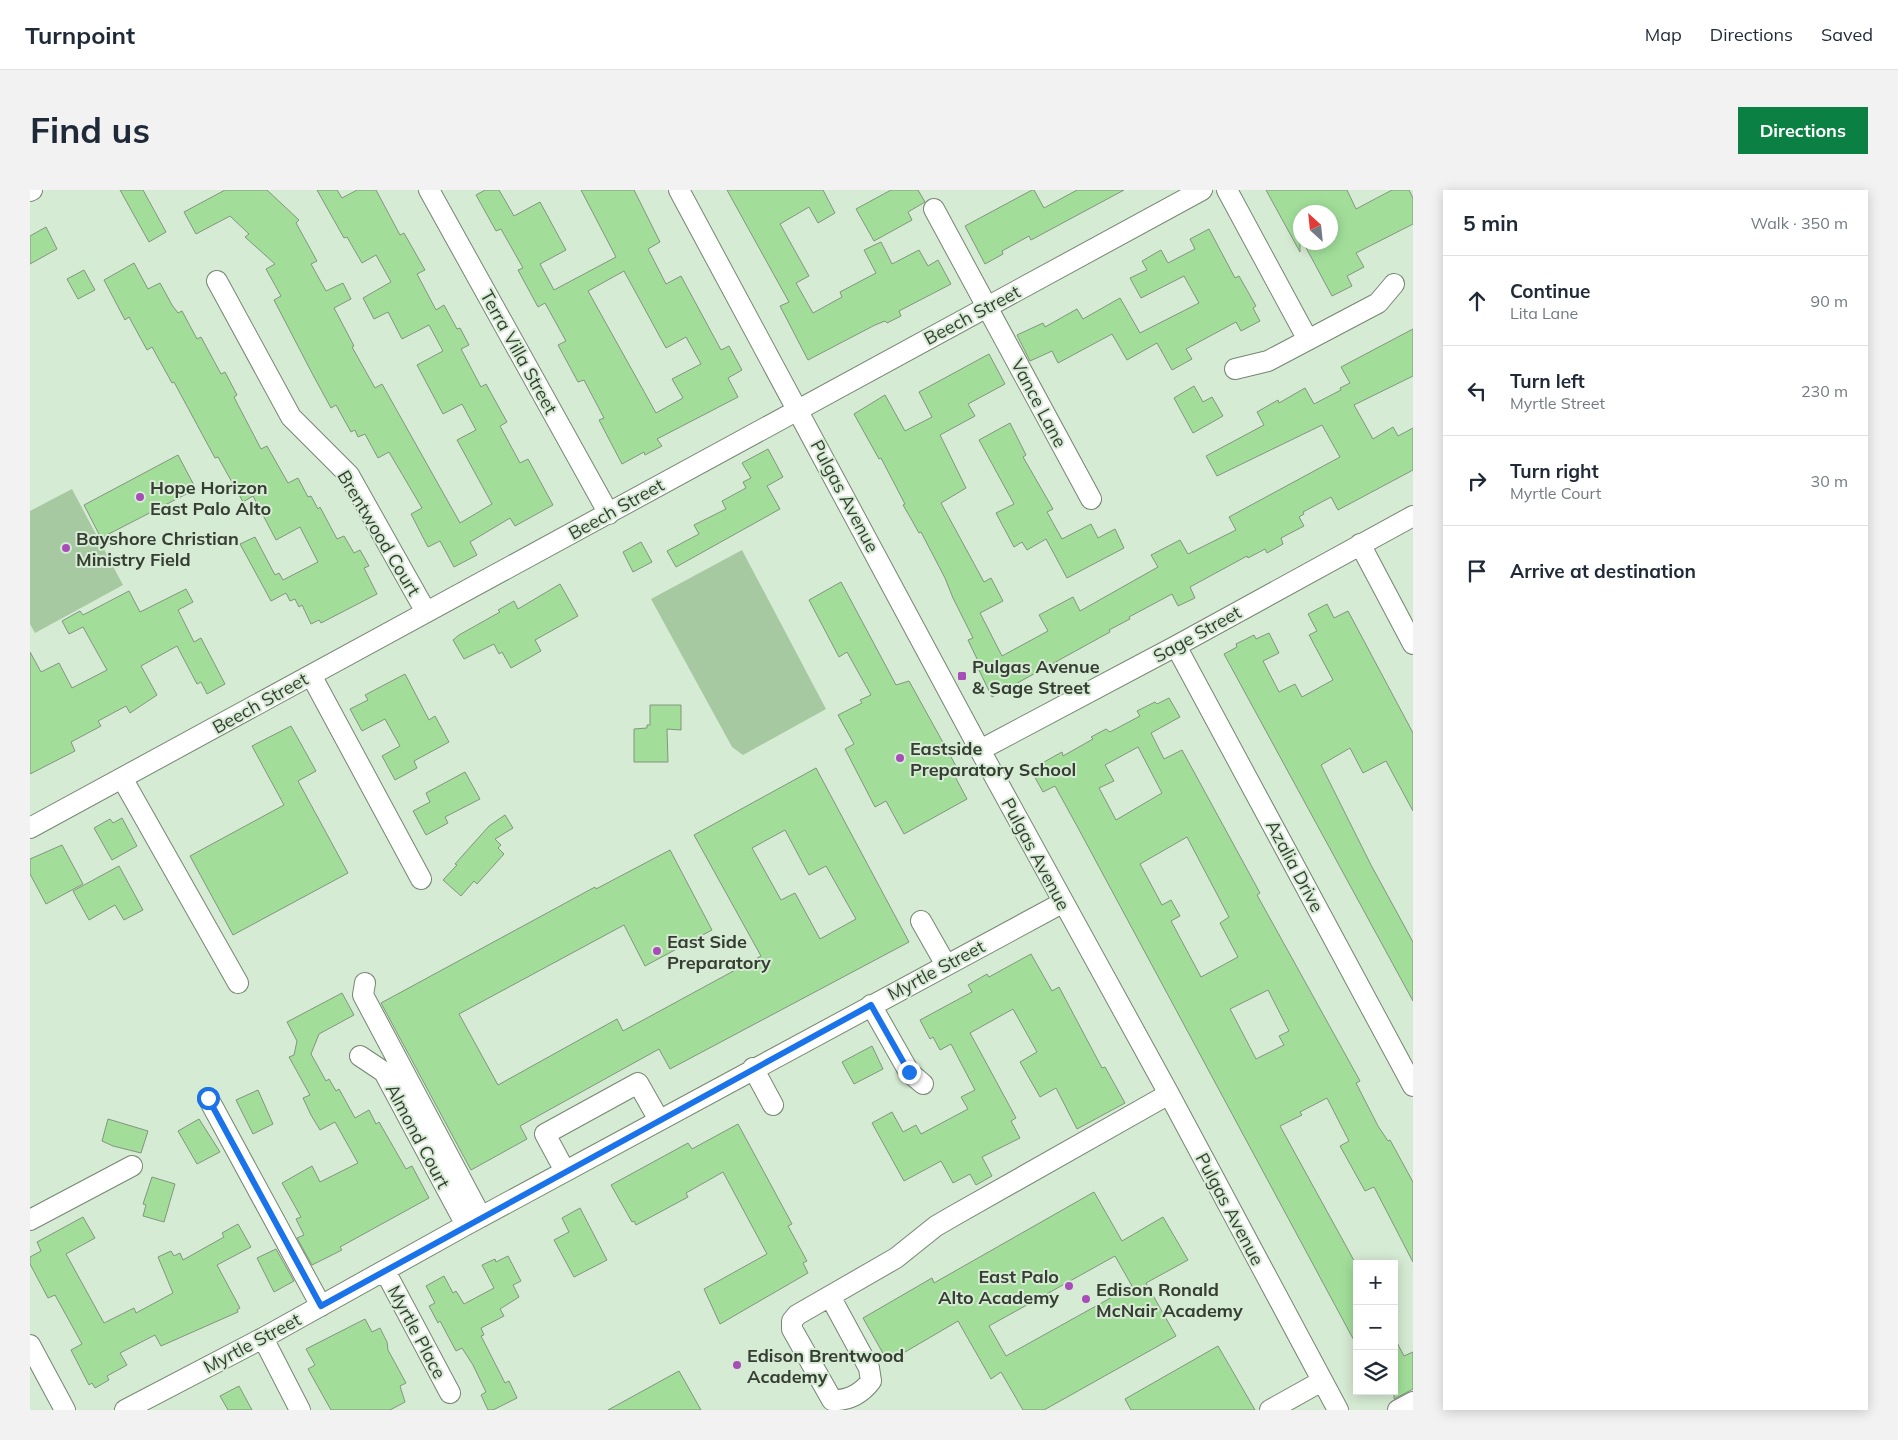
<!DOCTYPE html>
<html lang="en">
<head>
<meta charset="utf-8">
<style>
	body { margin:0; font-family:Mulish,sans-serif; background:#f2f2f3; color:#1f2937 }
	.controls { position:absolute; right:15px; bottom:15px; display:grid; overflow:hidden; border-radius:0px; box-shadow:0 2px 12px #0003 }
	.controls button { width:45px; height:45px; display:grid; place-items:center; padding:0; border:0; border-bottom:1px solid #e0e1e3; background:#fff; color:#1f2937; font:25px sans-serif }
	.compass { position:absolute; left:1263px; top:15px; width:45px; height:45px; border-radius:50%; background:#fff; box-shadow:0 2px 12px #0003; rotate:333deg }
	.stop { position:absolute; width:15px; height:15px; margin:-11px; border:4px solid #1a73e8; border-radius:50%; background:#fff }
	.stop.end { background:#1a73e8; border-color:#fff; box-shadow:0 1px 5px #0008 }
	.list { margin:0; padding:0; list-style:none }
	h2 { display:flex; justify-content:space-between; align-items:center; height:65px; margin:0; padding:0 20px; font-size:21px }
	h2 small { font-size:16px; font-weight:400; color:#747a83 }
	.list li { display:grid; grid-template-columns:32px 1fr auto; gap:15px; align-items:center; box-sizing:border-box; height:90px; padding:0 20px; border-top:1px solid #e0e1e3 }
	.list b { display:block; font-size:19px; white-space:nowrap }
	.list p { margin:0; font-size:16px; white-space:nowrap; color:#747a83 }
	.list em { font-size:16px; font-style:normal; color:#747a83 }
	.icon { flex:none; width:28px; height:28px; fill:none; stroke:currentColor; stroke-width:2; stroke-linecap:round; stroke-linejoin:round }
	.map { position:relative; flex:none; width:1383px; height:1220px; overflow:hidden; border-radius:0px }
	header { display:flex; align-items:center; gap:30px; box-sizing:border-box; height:70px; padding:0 25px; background:#fff; border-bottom:1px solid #e0e1e3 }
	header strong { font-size:24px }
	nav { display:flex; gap:28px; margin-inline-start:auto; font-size:18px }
	.intro { display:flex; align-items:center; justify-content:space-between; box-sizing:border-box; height:120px; padding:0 30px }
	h1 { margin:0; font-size:35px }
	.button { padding:12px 22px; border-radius:0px; background:#0b8043; color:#fff; font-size:18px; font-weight:700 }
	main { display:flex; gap:30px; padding:0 30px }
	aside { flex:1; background:#fff; border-radius:0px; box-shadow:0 2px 12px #0003 }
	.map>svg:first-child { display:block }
	.green { fill:#a6c9a1 }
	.building { fill:#a2de9a; stroke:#82957f; fill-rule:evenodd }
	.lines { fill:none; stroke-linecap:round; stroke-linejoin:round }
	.minor-casing { stroke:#748771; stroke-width:22 }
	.minor { stroke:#fff; stroke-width:20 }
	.route { stroke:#1a73e8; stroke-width:6 }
	.poi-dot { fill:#a84cb8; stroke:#d6ebd3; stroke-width:2 }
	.labels { text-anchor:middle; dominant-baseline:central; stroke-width:4; stroke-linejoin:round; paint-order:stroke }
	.street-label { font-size:18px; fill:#363e34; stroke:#d6ebd3 }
	.poi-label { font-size:18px; font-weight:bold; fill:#363e34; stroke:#d6ebd3; text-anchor:start }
</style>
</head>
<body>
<header>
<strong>Turnpoint</strong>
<nav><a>Map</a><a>Directions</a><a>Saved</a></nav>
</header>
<div class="intro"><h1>Find us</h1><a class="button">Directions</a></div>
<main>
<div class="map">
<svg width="1383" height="1220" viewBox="0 0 1383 1220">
	<rect width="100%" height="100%" fill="#d6ebd3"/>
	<path class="green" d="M 42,299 L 93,395 L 5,443 L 0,434 L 0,321 Z
		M 712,360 L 796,519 L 713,565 L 702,557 L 621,409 Z"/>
	<path class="building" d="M 90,0 L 113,0 L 136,42 L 119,52 Z
		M 195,0 L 237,0 L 269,30 L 266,33 L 287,71 L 281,74 L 296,101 L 313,93 L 321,109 L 304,118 L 324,156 L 322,157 L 345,198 L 352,194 L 430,333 L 462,314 L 427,250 L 446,240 L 432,214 L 413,224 L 387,175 L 413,161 L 399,135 L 372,149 L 358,122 L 344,129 L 333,108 L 361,92 L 346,65 L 332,73 L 317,47 L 314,48 L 287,0 L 307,0 L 312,8 L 327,0 L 346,0 L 370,45 L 374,43 L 395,80 L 387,84 L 406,120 L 414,115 L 427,139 L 430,138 L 439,155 L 431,159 L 451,197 L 456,194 L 477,232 L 470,236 L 490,273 L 498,269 L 523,315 L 485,336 L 480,328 L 440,352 L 447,365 L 424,377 L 410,351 L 398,357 L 381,324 L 392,318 L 359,262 L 348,268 L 335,244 L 328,247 L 325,240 L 321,242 L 306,215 L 301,218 L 283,185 L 244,110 L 251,106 L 236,79 L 245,74 L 215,47 L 219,44 L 200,26 L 166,44 L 154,22 Z
		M 455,0 L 469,0 L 484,26 L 510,12 L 536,60 L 510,74 L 524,100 L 586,67 L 551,0 L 604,0 L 630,52 L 618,59 L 636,94 L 651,86 L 691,160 L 699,156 L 712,180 L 698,188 L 708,207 L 627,249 L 632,256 L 615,265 L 614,262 L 592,274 L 569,230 L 574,228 L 554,190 L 548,192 L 528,155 L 536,151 L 515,113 L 508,117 L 488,80 L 493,78 L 471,39 L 466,41 L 446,5 ZM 594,81 L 636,158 L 656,147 L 671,174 L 642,189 L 653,208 L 626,223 L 558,101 Z
		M 697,0 L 793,0 L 805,23 L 788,33 L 779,17 L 750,34 L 779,86 L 766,93 L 783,123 L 812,107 L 810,102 L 846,83 L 834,60 L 851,52 L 862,74 L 889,60 L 898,76 L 908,70 L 921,94 L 869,121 L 871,126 L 857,133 L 855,131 L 845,135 L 778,170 L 750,116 L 759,112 Z
		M 861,0 L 888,0 L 895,12 L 878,22 L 882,30 L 844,51 L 826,19 Z
		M 1002,0 L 1004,0 L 1014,18 L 1047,0 L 1094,0 L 1001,50 L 999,46 L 972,61 L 973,64 L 955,74 L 935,36 Z
		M 1236,0 L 1317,0 L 1326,19 L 1362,0 L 1379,0 L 1383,8 L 1383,34 L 1326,63 L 1334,77 L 1317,86 L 1322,96 L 1302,106 L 1273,52 L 1300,52 L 1300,22 L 1270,22 L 1270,62 Z
		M 16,37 L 27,59 L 0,74 L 0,46 Z
		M 1179,39 L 1205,88 L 1209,86 L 1226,116 L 1223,118 L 1230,131 L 1211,141 L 1206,132 L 1156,159 L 1162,169 L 1142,180 L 1127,153 L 1097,170 L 1082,144 L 1028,173 L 1022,161 L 1000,171 L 987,145 L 1013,133 L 1015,137 L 1047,119 L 1053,129 L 1090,108 L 1110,143 L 1169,113 L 1154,86 L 1111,108 L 1100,88 L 1117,80 L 1112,71 L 1131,60 L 1138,73 L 1165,59 L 1160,49 Z
		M 104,73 L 118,99 L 130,93 L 142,115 L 148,123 L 152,121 L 167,149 L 171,147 L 191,184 L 195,182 L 207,205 L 204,207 L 208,215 L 231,259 L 237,256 L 258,293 L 268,288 L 278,307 L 281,306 L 288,319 L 290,317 L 307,349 L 314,346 L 324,363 L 330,360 L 339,376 L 334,378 L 347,404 L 291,433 L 289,430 L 281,434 L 272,415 L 269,417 L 265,409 L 260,411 L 256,403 L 241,411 L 210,354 L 225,347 L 245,385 L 249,383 L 253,390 L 288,372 L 270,337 L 246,350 L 223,306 L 213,312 L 188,267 L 185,268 L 144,192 L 142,193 L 122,157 L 117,160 L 99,127 L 95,130 L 74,90 Z
		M 54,80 L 65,100 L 48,109 L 37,89 Z
		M 1383,139 L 1383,186 L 1324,215 L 1343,249 L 1363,237 L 1368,246 L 1383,238 L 1383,280 L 1308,320 L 1301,307 L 1273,322 L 1274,324 L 1269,327 L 1274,336 L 1251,348 L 1253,354 L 1237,363 L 1235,359 L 1218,368 L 1217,366 L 1160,397 L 1165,408 L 1148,416 L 1142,404 L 1099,427 L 1100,429 L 1079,440 L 1080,442 L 962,507 L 946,474 L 949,473 L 938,450 L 943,448 L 923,408 L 915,388 L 891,342 L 889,343 L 880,327 L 873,315 L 875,314 L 851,268 L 849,269 L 824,224 L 855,205 L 875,241 L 902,227 L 889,202 L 959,164 L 975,194 L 938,214 L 945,226 L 910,245 L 936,298 L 911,313 L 954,392 L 961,388 L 973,411 L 950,423 L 972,466 L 1018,441 L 1009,425 L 1043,407 L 1050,421 L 1128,377 L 1121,365 L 1150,350 L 1158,364 L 1206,340 L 1199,327 L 1310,267 L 1292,235 L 1187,286 L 1176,266 L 1234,235 L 1227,222 L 1248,210 L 1249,213 L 1275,198 L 1284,214 L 1311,200 L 1310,198 L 1320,193 L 1311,177 Z
		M 1164,196 L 1173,212 L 1182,207 L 1193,226 L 1163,243 L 1144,208 Z
		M 980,233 L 996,265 L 993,267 L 1023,319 L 1017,322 L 1032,349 L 1061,334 L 1068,348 L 1085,339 L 1094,358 L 1037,388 L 1016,349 L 997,360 L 992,352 L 984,357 L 966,323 L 984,314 L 949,250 Z
		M 738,259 L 753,287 L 737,296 L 750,319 L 646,377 L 637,361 L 669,344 L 664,335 L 696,319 L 692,311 L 716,298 L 713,292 L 721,288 L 712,273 Z
		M 148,265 L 166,299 L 71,348 L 54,315 Z
		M 611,352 L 622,372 L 603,382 L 593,362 Z
		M 811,392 L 866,495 L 879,491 L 926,576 L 921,579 L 937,609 L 874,644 L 856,611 L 845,617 L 815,559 L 824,554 L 808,525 L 832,513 L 830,510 L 841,505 L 817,462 L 809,467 L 779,410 Z
		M 530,394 L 548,426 L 505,450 L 511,461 L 481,478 L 472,462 L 469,464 L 464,454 L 434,469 L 423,450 L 429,445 L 470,422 L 468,420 L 484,411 L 488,419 Z
		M 156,399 L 163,412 L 148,420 L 164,452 L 171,448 L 195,494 L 177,504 L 171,492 L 167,494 L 147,456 L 111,476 L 127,505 L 100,523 L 96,516 L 68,531 L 71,536 L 41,552 L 45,561 L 0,584 L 0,462 L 11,482 L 29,473 L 42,498 L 77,480 L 53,437 L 39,444 L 32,431 L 50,421 L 53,425 L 99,401 L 110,422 Z
		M 1297,414 L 1304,428 L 1318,421 L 1383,543 L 1383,621 L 1356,571 L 1333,583 L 1320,558 L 1291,575 L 1341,675 L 1383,752 L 1383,811 L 1194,464 L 1207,457 L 1206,454 L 1224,445 L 1226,449 L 1239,443 L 1249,463 L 1233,471 L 1249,502 L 1265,494 L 1272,507 L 1303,490 L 1279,445 L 1287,441 L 1278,424 Z
		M 375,484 L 399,530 L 405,526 L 419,552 L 384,571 L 387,578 L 365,590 L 352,566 L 370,556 L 355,529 L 332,541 L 320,519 L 338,510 L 335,505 Z
		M 1139,508 L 1150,527 L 1121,543 L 1134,569 L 1152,560 L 1230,703 L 1227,705 L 1330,891 L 1326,893 L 1348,936 L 1358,951 L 1360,950 L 1383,992 L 1383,1072 L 1344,997 L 1335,1001 L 1310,956 L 1319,951 L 1297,908 L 1270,922 L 1272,925 L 1250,936 L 1327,1076 L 1327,1156 L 1047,636 L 1025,596 L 1013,602 L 1002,582 L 1015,575 L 1014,572 L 1032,562 L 1033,566 L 1063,549 L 1061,547 L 1076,539 L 1080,542 L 1110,526 L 1107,521 L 1125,512 L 1127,514 ZM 1108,557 L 1132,603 L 1086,630 L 1069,598 L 1084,591 L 1075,575 ZM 1157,647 L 1199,727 L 1190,733 L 1208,767 L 1171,787 L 1141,731 L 1150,726 L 1141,710 L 1132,715 L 1110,674 ZM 1238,800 L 1259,841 L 1249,846 L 1254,855 L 1226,869 L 1200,819 Z
		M 620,515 L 651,515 L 651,540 L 637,539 L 638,572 L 604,572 L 604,539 L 617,538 L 617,535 L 620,535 Z
		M 261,536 L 286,581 L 268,591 L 318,683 L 203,745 L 160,666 L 254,615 L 222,556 Z
		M 786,578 L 879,752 L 640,879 L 629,859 L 490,936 L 497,949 L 441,980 L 351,813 L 565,697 L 566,699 L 640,660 L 682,740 L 615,776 L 594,735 L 429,824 L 468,895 L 587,829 L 593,841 L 731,766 L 664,645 ZM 755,640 L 779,685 L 796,676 L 826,729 L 790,749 L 765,703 L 751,710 L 722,658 Z
		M 435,582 L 450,609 L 415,627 L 418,633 L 396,645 L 383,621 L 400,612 L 396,603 Z
		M 475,625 L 483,638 L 465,649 L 471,655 L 468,658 L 474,664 L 447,694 L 444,691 L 431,706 L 413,690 L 427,675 L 425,674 L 459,636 Z
		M 92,628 L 107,656 L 82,670 L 64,638 L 80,629 L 83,633 Z
		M 32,655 L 53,694 L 16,714 L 0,684 L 0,669 Z
		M 89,676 L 113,720 L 94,730 L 85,715 L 59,730 L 43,701 Z
		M 1001,764 L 1022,801 L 1029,797 L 1072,878 L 1075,877 L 1095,913 L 1047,939 L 1026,898 L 1010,907 L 990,872 L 1007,862 L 983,819 L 940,843 L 986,928 L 981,931 L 990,948 L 952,967 L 962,986 L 946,995 L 940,984 L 923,993 L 911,971 L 874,991 L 842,933 L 862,922 L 873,942 L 886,935 L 891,944 L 938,919 L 931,907 L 945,900 L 921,854 L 910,860 L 903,847 L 900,849 L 890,830 L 942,802 L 938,795 L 957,784 L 959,787 Z
		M 312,803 L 324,825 L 289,844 L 281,864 L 296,891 L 299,889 L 306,901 L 309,899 L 325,928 L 339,920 L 346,934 L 349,932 L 376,979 L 382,976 L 399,1008 L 310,1057 L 312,1060 L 282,1075 L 267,1048 L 274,1045 L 266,1029 L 271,1027 L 252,993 L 282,976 L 290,992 L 328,973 L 305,932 L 290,940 L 281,925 L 273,908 L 280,905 L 259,867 L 264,865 L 267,851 L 257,832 Z
		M 842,856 L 853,879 L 824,894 L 812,872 Z
		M 228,900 L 243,934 L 223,944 L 206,910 Z
		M 78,929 L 118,941 L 111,963 L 83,956 L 72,951 Z
		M 169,929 L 190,962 L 167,974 L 148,941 Z
		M 708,934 L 762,1034 L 758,1036 L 777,1071 L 773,1073 L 778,1083 L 690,1134 L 674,1099 L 737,1064 L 693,982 L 656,1003 L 658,1007 L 606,1035 L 604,1031 L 602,1032 L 581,995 L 658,953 L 662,959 Z
		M 122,987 L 145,994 L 134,1032 L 113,1026 L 116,1015 L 113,1014 Z
		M 1064,1002 L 1092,1051 L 1133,1027 L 1158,1070 L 1116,1093 L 1146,1146 L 1014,1220 L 993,1220 L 971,1182 L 961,1189 L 928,1131 L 858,1172 L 833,1128 L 902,1088 L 904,1093 ZM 1085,1066 L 1102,1096 L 976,1166 L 959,1136 Z
		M 550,1018 L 577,1070 L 544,1087 L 524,1050 L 539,1042 L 532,1028 Z
		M 53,1027 L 65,1048 L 36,1064 L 74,1133 L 104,1118 L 106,1123 L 143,1103 L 128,1067 L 141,1061 L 144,1066 L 150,1063 L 153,1070 L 194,1047 L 192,1043 L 208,1034 L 221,1057 L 187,1075 L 210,1118 L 207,1120 L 208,1122 L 131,1156 L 125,1145 L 90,1163 L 97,1175 L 77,1186 L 79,1190 L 65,1198 L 62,1193 L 59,1195 L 41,1160 L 52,1154 L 25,1105 L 18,1108 L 0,1074 L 0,1067 L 11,1061 L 7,1052 Z
		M 246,1059 L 264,1091 L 244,1102 L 227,1068 Z
		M 478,1066 L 491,1091 L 483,1095 L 489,1107 L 470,1119 L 474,1126 L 451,1138 L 454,1145 L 451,1146 L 475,1193 L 479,1191 L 487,1208 L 463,1220 L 458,1220 L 451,1205 L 456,1202 L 443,1175 L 432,1158 L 426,1161 L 410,1131 L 408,1133 L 399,1116 L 405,1113 L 396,1096 L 414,1086 L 423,1103 L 426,1101 L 434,1114 L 464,1098 L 452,1075 L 465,1069 L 466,1072 Z
		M 335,1129 L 342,1142 L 350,1138 L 357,1152 L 358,1160 L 376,1193 L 370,1196 L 375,1212 L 360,1220 L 301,1220 L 278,1179 L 285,1175 L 276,1159 Z
		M 1364,1147 L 1374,1166 L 1383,1162 L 1383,1199 L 1364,1209 Z
		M 1188,1156 L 1225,1220 L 1101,1220 L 1095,1209 Z
		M 649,1181 L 671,1220 L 578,1220 Z
		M 209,1196 L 222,1220 L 198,1220 L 190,1206 Z"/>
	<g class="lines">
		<g class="minor-casing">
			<path id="minor" d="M 399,0 L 579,324
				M 649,0 L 950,560 L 1139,904 L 1308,1220
				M 1197,0 L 1278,150
				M 0,1 L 2,0
				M 904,19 L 1061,309
				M 187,91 L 261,227 L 319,285 L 396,422
				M 1205,179 L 1238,171 L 1348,113 L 1364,94
				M 1330,354 L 1383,454
				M 1146,456 L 1383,896
				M 281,485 L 391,689
				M 950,560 L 1146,456 L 1383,326
				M 92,588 L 208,793
				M 0,638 L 1172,0
				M 891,731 L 916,775
				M 335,793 L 333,805 L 451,1027
				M 841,815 L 879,882 L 893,894
				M 330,866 L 354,882 L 436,1035
				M 723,878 L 743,915
				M 178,908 L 291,1116
				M 535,981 L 515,944 L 608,893 L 629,930
				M 0,1030 L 102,976
				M 355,1081 L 420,1203
				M 801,1108 L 839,1178 L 841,1191 C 831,1204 819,1211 802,1210 L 762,1139 L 762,1131 L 767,1125 L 866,1068 L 906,1036 L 925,1025 L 1139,904
				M 233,1148 L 270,1220
				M 0,1155 L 35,1220
				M 95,1220 L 233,1148 L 436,1035 L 1032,713
				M 1240,1220 L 1292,1191
				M 1368,1220 L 1383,1212"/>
		</g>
		<use href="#minor" class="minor"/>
	</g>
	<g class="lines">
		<path class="route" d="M 178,908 L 291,1116 L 841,815 L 879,882"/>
	</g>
	<g class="poi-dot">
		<circle cx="110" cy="307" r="5"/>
		<circle cx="36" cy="358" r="5"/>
		<rect x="927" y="481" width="10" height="10" rx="2.5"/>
		<circle cx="870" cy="568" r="5"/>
		<circle cx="627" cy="761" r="5"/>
		<circle cx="1039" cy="1096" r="5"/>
		<circle cx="1056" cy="1109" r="5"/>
		<circle cx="707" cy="1175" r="5"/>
	</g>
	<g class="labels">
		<g class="street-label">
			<text transform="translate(942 125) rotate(-28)">Beech Street</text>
			<text transform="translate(489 162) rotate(61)">Terra Villa Street</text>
			<text transform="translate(1009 213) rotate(62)">Vance Lane</text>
			<text transform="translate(815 306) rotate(62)">Pulgas Avenue</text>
			<text transform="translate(586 319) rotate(-29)">Beech Street</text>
			<text transform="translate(349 343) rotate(59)">Brentwood Court</text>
			<text transform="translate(1167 444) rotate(-29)">Sage Street</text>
			<text transform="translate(230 513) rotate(-29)">Beech Street</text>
			<text transform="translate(1006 664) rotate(62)">Pulgas Avenue</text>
			<text transform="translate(1265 676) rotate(62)">Azalia Drive</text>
			<text transform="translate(906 780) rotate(-28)">Myrtle Street</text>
			<text transform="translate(388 946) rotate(62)">Almond Court</text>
			<text transform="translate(1200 1019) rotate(62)">Pulgas Avenue</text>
			<text transform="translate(387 1142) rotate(62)">Myrtle Place</text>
			<text transform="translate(222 1153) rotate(-28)">Myrtle Street</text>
		</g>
		<g class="poi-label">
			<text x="120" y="297">Hope Horizon<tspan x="120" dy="21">East Palo Alto</tspan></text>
			<text x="46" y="348">Bayshore Christian<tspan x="46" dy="21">Ministry Field</tspan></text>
			<text x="942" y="476">Pulgas Avenue<tspan x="942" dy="21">&amp; Sage Street</tspan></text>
			<text x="880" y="558">Eastside<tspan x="880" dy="21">Preparatory School</tspan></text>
			<text x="637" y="751">East Side<tspan x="637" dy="21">Preparatory</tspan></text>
			<text x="1029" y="1086" text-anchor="end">East Palo<tspan x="1029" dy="21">Alto Academy</tspan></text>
			<text x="1066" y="1099">Edison Ronald<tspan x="1066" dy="21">McNair Academy</tspan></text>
			<text x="717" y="1165">Edison Brentwood<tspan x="717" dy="21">Academy</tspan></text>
		</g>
	</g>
</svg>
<div class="controls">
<button>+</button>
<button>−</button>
<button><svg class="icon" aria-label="layers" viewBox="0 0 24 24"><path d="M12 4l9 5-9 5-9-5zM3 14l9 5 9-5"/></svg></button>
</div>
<svg class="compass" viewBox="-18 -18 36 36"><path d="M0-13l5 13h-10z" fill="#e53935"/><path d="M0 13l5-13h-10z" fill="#747a83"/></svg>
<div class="stop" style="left:178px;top:908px"></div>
<div class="stop end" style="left:879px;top:882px"></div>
</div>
<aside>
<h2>5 min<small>Walk · 350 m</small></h2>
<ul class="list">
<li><svg class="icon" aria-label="ahead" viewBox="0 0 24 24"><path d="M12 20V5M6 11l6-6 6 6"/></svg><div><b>Continue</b><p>Lita Lane</p></div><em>90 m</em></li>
<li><svg class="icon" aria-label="left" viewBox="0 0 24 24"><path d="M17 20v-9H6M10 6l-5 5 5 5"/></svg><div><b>Turn left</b><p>Myrtle Street</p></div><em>230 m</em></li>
<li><svg class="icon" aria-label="right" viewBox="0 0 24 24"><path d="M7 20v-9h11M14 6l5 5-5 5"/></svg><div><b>Turn right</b><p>Myrtle Court</p></div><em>30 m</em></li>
<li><svg class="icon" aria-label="arrive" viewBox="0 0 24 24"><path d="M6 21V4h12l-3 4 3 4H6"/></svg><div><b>Arrive at destination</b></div></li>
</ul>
</aside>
</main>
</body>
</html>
